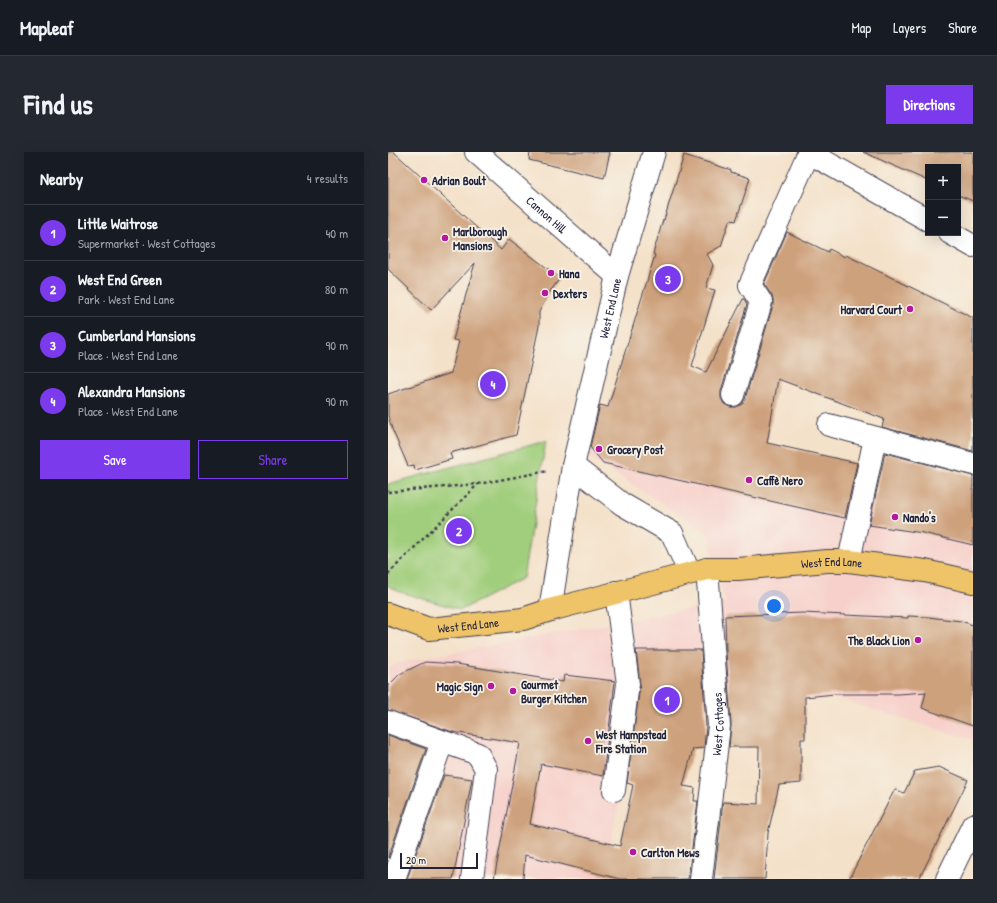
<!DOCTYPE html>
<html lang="en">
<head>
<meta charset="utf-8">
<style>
	body { margin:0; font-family:"Patrick Hand",sans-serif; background:#242831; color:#f1f3f6 }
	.controls { position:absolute; right:12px; top:12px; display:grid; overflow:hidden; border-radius:0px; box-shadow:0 4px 16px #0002 }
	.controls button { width:36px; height:36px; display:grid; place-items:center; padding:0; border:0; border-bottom:1px solid #363941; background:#171b24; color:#f1f3f6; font:20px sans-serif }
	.scale { position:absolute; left:12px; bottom:10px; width:78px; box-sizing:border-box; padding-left:4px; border:2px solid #22223b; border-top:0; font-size:11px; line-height:14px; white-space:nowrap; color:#22223b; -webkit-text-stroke:3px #f7f3e8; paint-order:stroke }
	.you { position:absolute; left:386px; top:454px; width:14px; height:14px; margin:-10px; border:3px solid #fff; border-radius:50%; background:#1a73e8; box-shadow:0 0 0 6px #1a73e833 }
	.badge { display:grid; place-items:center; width:26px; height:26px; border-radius:50%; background:#7c3aed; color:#fff; font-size:13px; font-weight:700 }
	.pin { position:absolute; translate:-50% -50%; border:2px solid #fff; box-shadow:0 1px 4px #0006 }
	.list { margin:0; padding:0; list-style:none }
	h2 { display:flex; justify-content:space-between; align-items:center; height:52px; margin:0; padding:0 16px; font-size:17px }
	h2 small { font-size:13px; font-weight:400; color:#9ea1a6 }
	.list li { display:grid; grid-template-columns:26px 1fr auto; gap:12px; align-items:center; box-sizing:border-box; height:56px; padding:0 16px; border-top:1px solid #363941 }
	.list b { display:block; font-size:15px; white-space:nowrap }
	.list p { margin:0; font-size:13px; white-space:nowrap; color:#9ea1a6 }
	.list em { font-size:13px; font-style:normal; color:#9ea1a6 }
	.actions { display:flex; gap:8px; padding:12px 16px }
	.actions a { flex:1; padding:9px 0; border:1px solid #7c3aed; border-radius:0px; text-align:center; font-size:14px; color:#7c3aed }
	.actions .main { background:#7c3aed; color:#fff }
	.map { position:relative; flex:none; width:585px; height:727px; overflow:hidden; border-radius:0px }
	header { display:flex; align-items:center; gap:24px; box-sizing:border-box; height:56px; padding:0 20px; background:#171b24; border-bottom:1px solid #363941 }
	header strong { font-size:19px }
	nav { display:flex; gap:22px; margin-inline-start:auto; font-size:14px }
	.intro { display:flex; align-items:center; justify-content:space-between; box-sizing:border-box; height:96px; padding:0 24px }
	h1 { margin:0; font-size:28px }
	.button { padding:10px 18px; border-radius:0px; background:#7c3aed; color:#fff; font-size:14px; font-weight:700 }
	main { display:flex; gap:24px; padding:0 24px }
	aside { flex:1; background:#171b24; border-radius:0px; box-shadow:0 4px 16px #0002 }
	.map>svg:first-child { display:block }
	.built { fill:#f7d0cb }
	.green { fill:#a0ce7c; stroke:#61785c }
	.building { fill:#cea17d }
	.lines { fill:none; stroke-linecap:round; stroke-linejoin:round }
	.minor-casing { stroke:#423f50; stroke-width:24 }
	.major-casing { stroke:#423f50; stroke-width:24 }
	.path { stroke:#423f50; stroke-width:2.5; stroke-dasharray:3 3; stroke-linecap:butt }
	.minor { stroke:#fff; stroke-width:22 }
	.major { stroke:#efc469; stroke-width:22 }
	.poi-dot { fill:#b5179e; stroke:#f7f3e8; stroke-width:1.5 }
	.labels { text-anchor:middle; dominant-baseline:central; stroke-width:3.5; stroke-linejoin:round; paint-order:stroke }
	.poi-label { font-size:12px; font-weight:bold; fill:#22223b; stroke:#f7f3e8; text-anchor:start }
	.street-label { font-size:12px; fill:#22223b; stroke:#f7f3e8 }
</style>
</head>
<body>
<header>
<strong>Mapleaf</strong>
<nav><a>Map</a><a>Layers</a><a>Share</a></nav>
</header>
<div class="intro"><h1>Find us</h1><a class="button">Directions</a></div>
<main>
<aside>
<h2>Nearby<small>4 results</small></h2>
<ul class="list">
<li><span class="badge">1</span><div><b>Little Waitrose</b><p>Supermarket · West Cottages</p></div><em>40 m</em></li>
<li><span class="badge">2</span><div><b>West End Green</b><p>Park · West End Lane</p></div><em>80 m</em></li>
<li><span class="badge">3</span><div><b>Cumberland Mansions</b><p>Place · West End Lane</p></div><em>90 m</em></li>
<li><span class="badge">4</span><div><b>Alexandra Mansions</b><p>Place · West End Lane</p></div><em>90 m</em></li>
</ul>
<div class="actions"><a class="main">Save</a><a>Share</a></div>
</aside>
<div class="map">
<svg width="585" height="727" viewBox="0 0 585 727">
	<rect width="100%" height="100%" fill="#f7f3e8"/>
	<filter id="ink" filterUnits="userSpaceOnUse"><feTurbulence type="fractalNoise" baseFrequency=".025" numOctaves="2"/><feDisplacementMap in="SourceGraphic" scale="8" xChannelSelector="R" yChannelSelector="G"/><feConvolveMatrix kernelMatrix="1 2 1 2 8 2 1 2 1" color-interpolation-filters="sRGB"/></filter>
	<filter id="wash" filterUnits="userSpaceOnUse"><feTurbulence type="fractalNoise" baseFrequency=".012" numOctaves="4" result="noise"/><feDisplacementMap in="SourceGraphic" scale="16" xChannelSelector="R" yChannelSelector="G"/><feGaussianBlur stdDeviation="0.9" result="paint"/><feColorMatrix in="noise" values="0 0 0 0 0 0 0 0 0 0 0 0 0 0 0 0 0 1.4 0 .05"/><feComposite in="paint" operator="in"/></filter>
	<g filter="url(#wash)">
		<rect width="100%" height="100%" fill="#f4e1c9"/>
		<path class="built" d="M 200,269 L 401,326 L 585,369 L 585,588 L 447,546 L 313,551 L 312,568 L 295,634 L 245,633 L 235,630 L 215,727 L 19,727 L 64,602 L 0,563 L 0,517 L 9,511 L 337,450 L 319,380 L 202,306 L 195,288 Z"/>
		<path class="green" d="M 158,289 L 135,426 L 73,458 L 12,440 L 0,434 L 0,332 Z"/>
		<g id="blocks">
			<path class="building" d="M 0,0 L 6,0 L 113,98 L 121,87 L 172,126 L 161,141 L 151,160 L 151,174 L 128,283 L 62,301 L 64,307 L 27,318 L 26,313 L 20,314 L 4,277 L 0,264 L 0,242 L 63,221 L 71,189 L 65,188 L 87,111 L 43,158 L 0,117 Z
				M 142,0 L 222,0 L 216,26 L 141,8 Z
				M 475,0 L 585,0 L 585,49 L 570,43 L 570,15 L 540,15 L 540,29 Z
				M 296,3 L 343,18 L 343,20 L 362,26 L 348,69 L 343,68 L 342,70 L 341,70 L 333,94 L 319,102 L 325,113 L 318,136 L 327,138 L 304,214 L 318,220 L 355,147 L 356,147 L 359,152 L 333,239 L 333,246 L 336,252 L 342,255 L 348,255 L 354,252 L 357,247 L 385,153 L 385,148 L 384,144 L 376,132 L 399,80 L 440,100 L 441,97 L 457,105 L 458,103 L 585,166 L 585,299 L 494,275 L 496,267 L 390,227 L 379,291 L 469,311 L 457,366 L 215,311 L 202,295 L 212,253 L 220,255 L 267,103 L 265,102 L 275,68 L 276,68 Z
				M 497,301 L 585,324 L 585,393 L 535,381 L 481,373 Z
				M 415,461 L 520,466 L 520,464 L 540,465 L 573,469 L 585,473 L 585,574 L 534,556 L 538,540 L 511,542 L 447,542 L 417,545 L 417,587 L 413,587 L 413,631 L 391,633 L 380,681 L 377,727 L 326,727 L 335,650 L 370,652 L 371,595 L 341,595 L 343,573 L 338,499 L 337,464 Z
				M 248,498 L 313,498 L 318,574 L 316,596 L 305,597 L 295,634 L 307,636 L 306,649 L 310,649 L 300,727 L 232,727 L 137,703 L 135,727 L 106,727 L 132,591 L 65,580 L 0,558 L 0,534 L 12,522 L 37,510 L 69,512 L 175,530 L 176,523 L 227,529 L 215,624 L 153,612 L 142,672 L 232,694 L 245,633 L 239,631 L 252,533 Z
				M 0,583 L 38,597 L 0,706 Z
				M 551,615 L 580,628 L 531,727 L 461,727 L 507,637 L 516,641 L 527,619 Z
				M 56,623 L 84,627 L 65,727 L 19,727 Z"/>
		</g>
	</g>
	<g filter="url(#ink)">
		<use href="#blocks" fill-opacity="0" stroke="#423f50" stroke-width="1"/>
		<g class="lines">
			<g class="minor-casing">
				<g id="minor">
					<path id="s1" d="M 88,0 L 229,124"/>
					<path d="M 420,0 L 540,68"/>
					<path d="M 562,81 L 585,94"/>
					<path d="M 345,243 L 373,150 L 362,133 L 421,0"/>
					<path d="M 441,273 L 585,312"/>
					<path d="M 185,314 L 234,352 L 284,381 L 301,420"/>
					<path d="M 461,409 L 487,286"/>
					<path id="s2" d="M 162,458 L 185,314 L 229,124 L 266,0"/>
					<path d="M 0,570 L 90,602 L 98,617 L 84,727"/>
					<path d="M 226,638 L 240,532 L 228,440"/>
					<path d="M 6,727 L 54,590"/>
					<path id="s3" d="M 313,727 L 331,574 L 319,417"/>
					<path d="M 559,727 L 585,673"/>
				</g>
			</g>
			<g class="major-casing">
				<g id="major">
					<path id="s4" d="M 0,462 L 41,477 L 135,467 L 162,458 L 319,417 L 350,417 L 439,409 L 461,409 L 537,419 L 585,430"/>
				</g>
			</g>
			<path class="path" d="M 0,340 L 90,332 L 160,319
				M 0,422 L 90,332"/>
			<use href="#minor" class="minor"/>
			<use href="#major" class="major"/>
		</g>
	</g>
	<g class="poi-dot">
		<circle cx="36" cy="28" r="4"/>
		<circle cx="57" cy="86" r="4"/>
		<circle cx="163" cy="121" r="4"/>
		<circle cx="157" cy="141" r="4"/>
		<circle cx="522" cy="157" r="4"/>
		<circle cx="211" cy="297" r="4"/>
		<circle cx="361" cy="328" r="4"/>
		<circle cx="507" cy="365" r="4"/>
		<circle cx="530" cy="488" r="4"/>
		<circle cx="103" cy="534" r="4"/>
		<circle cx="125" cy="539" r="4"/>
		<circle cx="200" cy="589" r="4"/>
		<circle cx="245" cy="700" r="4"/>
	</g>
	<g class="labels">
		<g class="poi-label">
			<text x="44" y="28">Adrian Boult</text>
			<text x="65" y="79">Marlborough<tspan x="65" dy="14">Mansions</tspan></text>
			<text x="171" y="121">Hana</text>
			<text x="165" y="141">Dexters</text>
			<text x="514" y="157" text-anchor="end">Harvard Court</text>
			<text x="219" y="297">Grocery Post</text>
			<text x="369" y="328">Caffè Nero</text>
			<text x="515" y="365">Nando's</text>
			<text x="522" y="488" text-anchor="end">The Black Lion</text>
			<text x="133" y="532">Gourmet<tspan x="133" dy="14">Burger Kitchen</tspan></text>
			<text x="95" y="534" text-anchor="end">Magic Sign</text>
			<text x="208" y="582">West Hampstead<tspan x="208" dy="14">Fire Station</tspan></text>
			<text x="253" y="700">Carlton Mews</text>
		</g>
		<g class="street-label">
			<text stroke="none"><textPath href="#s1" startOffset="94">Cannon Hill</textPath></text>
			<text stroke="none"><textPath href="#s2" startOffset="308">West End Lane</textPath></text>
			<text stroke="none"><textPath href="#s4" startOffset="454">West End Lane</textPath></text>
			<text stroke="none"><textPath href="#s4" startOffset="83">West End Lane</textPath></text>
			<text stroke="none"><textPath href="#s3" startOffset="156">West Cottages</textPath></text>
		</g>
	</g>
</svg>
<div class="controls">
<button>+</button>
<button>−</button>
</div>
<div class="scale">20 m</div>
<div class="you"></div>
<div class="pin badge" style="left:279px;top:548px">1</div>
<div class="pin badge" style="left:71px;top:379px">2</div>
<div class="pin badge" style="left:280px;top:127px">3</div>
<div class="pin badge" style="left:105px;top:232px">4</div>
</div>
</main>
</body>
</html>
